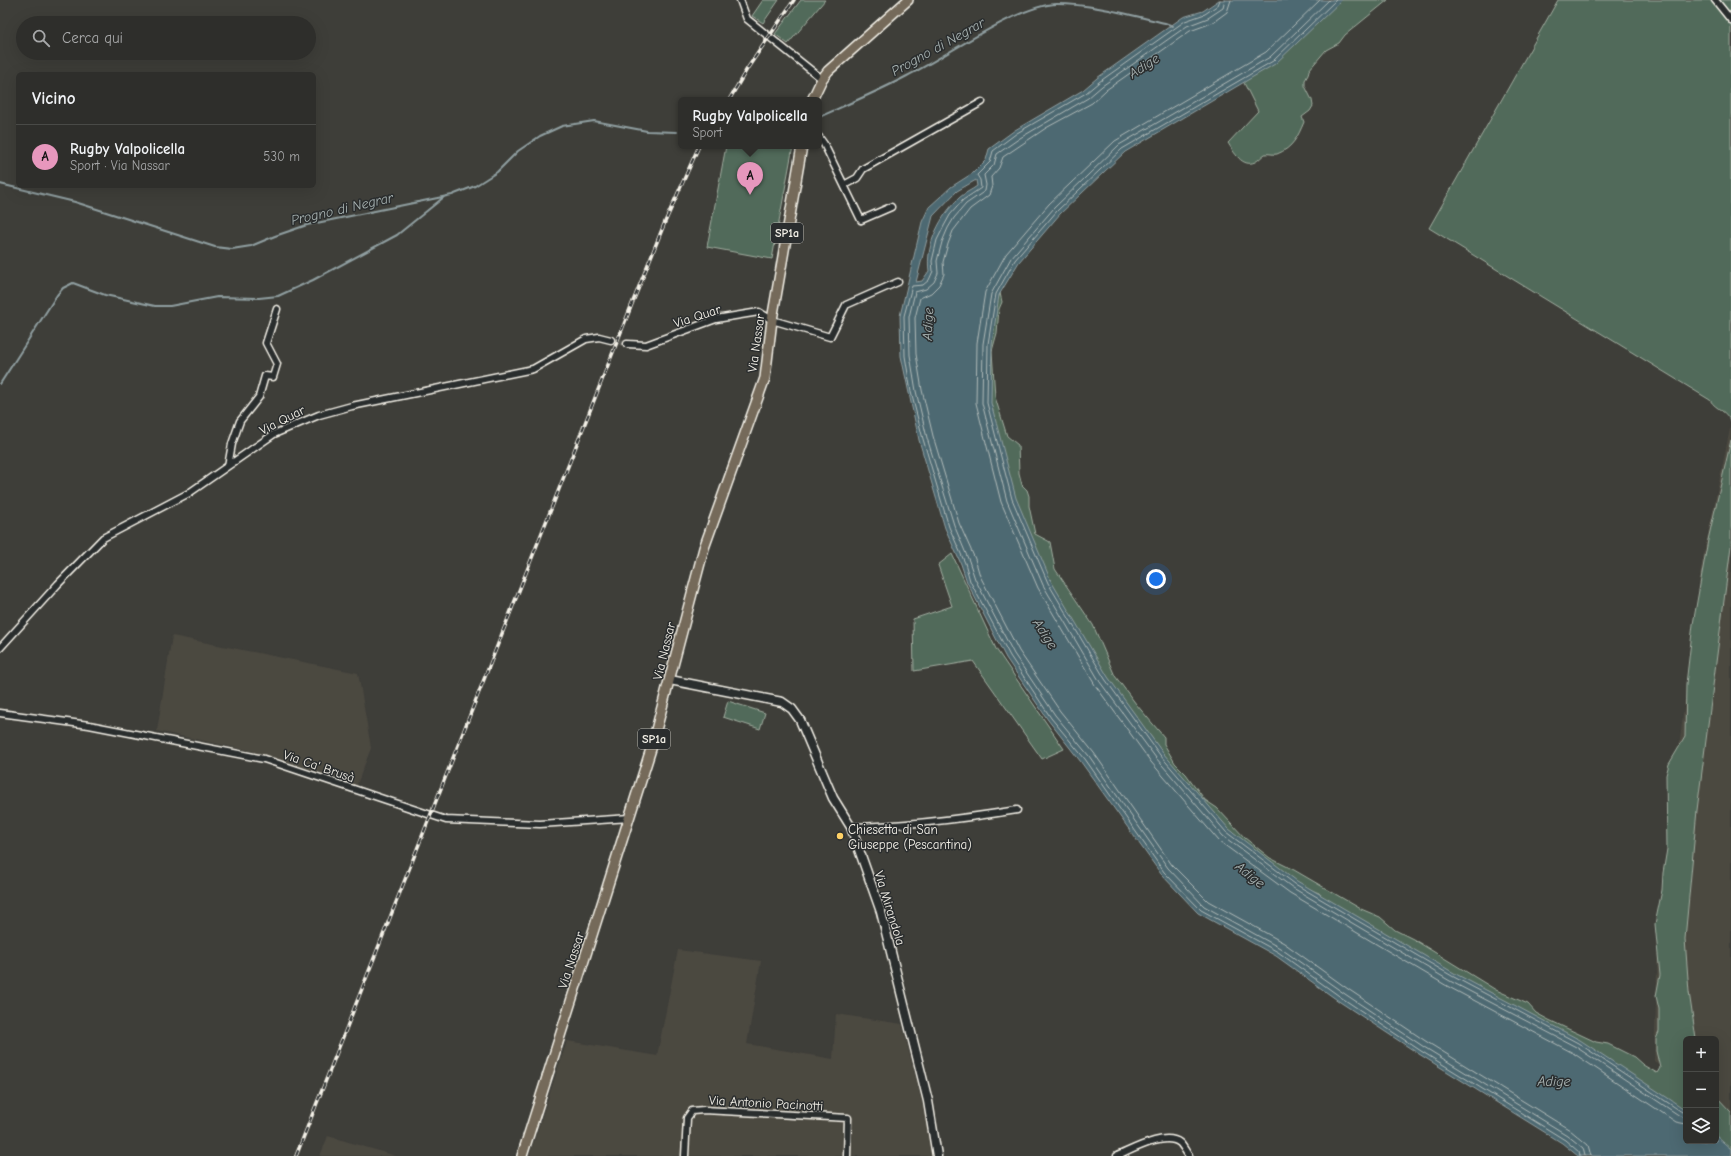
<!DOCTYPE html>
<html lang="it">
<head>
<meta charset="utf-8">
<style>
	body { margin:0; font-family:"Comic Neue",sans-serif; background:#363633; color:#f1f3f6 }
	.controls { position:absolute; right:12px; bottom:12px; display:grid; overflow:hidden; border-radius:6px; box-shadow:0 4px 16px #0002 }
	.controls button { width:36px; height:36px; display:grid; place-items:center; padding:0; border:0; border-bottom:1px solid #494a47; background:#2e2e2b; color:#f1f3f6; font:20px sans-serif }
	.you { position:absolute; left:1156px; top:579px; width:14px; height:14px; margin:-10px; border:3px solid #fff; border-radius:50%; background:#1a73e8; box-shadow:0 0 0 6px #1a73e833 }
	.badge { display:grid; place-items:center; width:26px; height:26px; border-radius:50%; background:#e797bd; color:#111; font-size:13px; font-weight:700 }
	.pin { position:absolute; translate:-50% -33px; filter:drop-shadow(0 1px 2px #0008) }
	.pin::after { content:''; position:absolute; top:21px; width:14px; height:12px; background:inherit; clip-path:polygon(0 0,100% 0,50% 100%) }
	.popup { position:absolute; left:678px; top:97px; width:144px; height:52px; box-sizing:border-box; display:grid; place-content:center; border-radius:6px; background:#2e2e2b; filter:drop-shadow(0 1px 3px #0005); font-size:13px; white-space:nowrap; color:#a7a8a9 }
	.popup b { font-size:15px; color:#f1f3f6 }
	.popup::after { content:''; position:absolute; left:50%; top:100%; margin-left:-8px; border:8px solid transparent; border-top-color:#2e2e2b }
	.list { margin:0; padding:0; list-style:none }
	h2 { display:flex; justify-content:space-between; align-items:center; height:52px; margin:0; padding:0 16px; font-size:17px }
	h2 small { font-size:13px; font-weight:400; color:#a7a8a9 }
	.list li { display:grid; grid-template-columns:26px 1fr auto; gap:12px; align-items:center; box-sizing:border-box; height:64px; padding:0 16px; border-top:1px solid #494a47 }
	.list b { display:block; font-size:15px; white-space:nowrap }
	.list p { margin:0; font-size:13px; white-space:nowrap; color:#a7a8a9 }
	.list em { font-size:13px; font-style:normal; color:#a7a8a9 }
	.icon { flex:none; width:22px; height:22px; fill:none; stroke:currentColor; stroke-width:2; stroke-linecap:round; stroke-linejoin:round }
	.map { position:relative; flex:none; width:1731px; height:1156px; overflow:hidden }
	.search { position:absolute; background:#2e2e2b; box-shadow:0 4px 16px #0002; left:16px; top:16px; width:300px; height:44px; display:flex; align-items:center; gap:10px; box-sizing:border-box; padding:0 14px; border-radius:22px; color:#a7a8a9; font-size:15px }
	.panel { position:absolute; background:#2e2e2b; box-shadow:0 4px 16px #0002; left:16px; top:72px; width:300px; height:116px; border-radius:6px }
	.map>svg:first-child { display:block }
	.built { fill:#4c4941 }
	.green { fill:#516b5a; stroke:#a2aea1 }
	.water { fill:#4d6972; stroke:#909fa1; fill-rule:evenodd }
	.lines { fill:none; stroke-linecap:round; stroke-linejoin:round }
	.shore { stroke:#b1bbb9; stroke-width:1 }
	.stream { stroke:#909fa1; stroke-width:2 }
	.street-tunnel { stroke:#595953; stroke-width:6; stroke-dasharray:6 3; stroke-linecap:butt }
	.street-casing { stroke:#f4f1e8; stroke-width:9 }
	.secondary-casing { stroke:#f4f1e8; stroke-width:11 }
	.primary-casing { stroke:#f4f1e8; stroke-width:12 }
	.street { stroke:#2a2d2e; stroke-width:6 }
	.secondary { stroke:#2a2d2e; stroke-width:8 }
	.primary { stroke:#746a5a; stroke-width:9 }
	.rail-casing { stroke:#f4f1e8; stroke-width:3.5 }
	.rail { stroke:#2a2d2e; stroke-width:2; stroke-dasharray:6; stroke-linecap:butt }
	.poi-dot { fill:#ffd166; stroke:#2a2d2e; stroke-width:1.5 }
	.labels { text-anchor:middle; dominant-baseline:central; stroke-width:3; stroke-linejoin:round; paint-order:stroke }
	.shield { fill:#2a2d2e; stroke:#b7b6b0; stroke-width:1 }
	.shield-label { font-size:12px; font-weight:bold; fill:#f4f1e8 }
	.street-label { font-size:13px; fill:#f4f1e8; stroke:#2a2d2e }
	.poi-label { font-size:13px; fill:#f4f1e8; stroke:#2a2d2e; text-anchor:start }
	.water-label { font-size:14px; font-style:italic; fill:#a9b4b3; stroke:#2a2d2e }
</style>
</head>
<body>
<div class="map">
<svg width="1731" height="1156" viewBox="0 0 1731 1156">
	<rect width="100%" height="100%" fill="#3e3e39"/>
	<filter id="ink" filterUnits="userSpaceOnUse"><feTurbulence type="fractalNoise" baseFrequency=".025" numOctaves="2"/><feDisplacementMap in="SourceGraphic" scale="8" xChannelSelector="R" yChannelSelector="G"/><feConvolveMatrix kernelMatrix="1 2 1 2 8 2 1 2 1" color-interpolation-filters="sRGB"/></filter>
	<g filter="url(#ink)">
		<path class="built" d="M 1731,424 L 1731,1112 L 1716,1102 L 1716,1039 L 1686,1039 L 1686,1082 L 1654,1061 L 1659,912 L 1701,568 Z
			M 172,636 L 358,673 L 371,748 L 356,787 L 344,780 L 322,773 L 251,751 L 157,731 Z
			M 678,950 L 761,961 L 747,1044 L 833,1059 L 836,1014 L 902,1024 L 936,1156 L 529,1156 L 567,1041 L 657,1056 Z
			M 328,1136 L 396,1156 L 320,1156 Z"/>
		<path class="green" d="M 763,0 L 779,0 L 763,23 L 752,16 Z
			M 801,0 L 825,0 L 788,44 L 775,34 Z
			M 1334,0 L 1388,0 L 1345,35 L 1339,43 L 1326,50 L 1309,70 L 1308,75 L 1305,80 L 1305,86 L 1312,100 L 1313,106 L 1310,111 L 1302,117 L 1304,122 C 1298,136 1293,148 1277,154 C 1273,155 1269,153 1265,154 C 1262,156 1259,160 1255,162 C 1242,168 1234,152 1228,143 L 1258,111 L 1243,81 Z
			M 1558,0 L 1731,0 L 1731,423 C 1727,410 1716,410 1710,400 L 1429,228 Z
			M 726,146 L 793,146 L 772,259 L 707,247 Z
			M 1000,293 L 1002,302 L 999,309 L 997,333 L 992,351 L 995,397 L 1007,436 L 1018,445 L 1019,473 L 1022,485 L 1027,490 L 1029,496 L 1029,506 L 1035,534 L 1050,542 L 1055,569 L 1093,625 L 1115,676 L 1136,704 L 1164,737 L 1164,744 L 1175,763 L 1186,774 L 1205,800 L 1217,808 L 1245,838 L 1270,858 L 1294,870 L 1361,909 L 1380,917 L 1395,930 L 1413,939 L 1496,990 L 1528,1004 L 1536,1013 L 1549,1020 L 1596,1042 L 1608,1044 L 1634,1057 L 1643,1065 L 1657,1073 L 1660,1068 L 1656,1051 L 1656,1039 L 1659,1032 L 1659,1009 L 1656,996 L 1660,975 L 1655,924 L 1662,890 L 1663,873 L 1667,849 L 1666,775 L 1669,764 L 1685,737 L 1686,684 L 1693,624 L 1708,540 L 1731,440 L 1731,546 L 1697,810 L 1685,939 L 1689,992 L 1696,1039 L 1686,1039 L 1686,1119 L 1326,900 L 1319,893 L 1296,884 L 1230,843 L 1046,597 L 992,439 L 983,338 Z
			M 952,554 L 996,649 L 1064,749 L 1042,759 L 973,661 L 914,671 L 913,619 L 952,606 L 938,565 Z
			M 728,701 L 765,713 L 760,729 L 723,717 Z
			M 1716,1096 L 1731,1112 L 1731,1156 L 1716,1141 Z"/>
		<path class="water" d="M 1219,0 L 1342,0 L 1275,64 L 1125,152 L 1060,214 L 1019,262 L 999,295 L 992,344 L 991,403 L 1016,498 L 1051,581 L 1108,677 L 1163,753 L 1229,829 L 1297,881 L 1454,973 L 1580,1040 L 1686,1110 L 1686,1141 L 1716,1141 L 1716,1136 L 1731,1149 L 1731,1156 L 1578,1156 L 1562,1143 L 1419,1054 L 1340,1002 L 1276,956 L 1198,913 L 1161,874 L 1081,762 L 1048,720 L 1006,658 L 967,582 L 961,564 L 945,528 L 919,440 L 901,356 L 900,316 L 922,222 L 929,207 L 951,187 L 973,173 L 986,160 L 989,149 L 1015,130 L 1083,90 L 1097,78 L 1183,17 L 1203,11 ZM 976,180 L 977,186 C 972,190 964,193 959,198 C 941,215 925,245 929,271 L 922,281 L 916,282 L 933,216 L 957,191 Z"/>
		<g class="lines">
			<path class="shore" d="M 1220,0 L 1218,5 L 1205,14 L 1185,21 L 1099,82 L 1086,93 L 1017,133 L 993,151 L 990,162 L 977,175 L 980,180 L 981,188 L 963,200 L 950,215 L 944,226 L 937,240 L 932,261 L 933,271 L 929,280 L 923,285 L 912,286 L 904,316 L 905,356 L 911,392 L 923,439 L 949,527 L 965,563 L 970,581 L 1010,656 L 1051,718 L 1085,759 L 1164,872 L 1201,910 L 1278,952 L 1342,998 L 1421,1051 L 1565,1140 L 1579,1152 L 1580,1156
				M 1225,0 L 1223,8 L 1208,18 L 1187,26 L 1102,86 L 1088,98 L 1020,138 L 997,154 L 994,165 L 984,175 L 986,185 L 985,191 L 966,204 L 954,218 L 948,228 L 942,242 L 937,261 L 938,273 L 934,282 L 926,289 L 915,292 L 909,317 L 910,355 L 916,391 L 927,438 L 954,525 L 969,561 L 975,579 L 1014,654 L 1055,715 L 1089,756 L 1168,868 L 1204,906 L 1280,948 L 1345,994 L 1424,1047 L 1567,1135 L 1583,1148 L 1585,1156
				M 1231,0 L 1227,12 L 1212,23 L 1190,31 L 1106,90 L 1092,103 L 1046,128 L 1003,157 L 999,168 L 991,177 L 992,186 L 989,195 L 970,209 L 953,231 L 948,244 L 943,262 L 944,274 L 939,285 L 931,293 L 920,298 L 915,318 L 916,354 L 922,390 L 933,436 L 959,523 L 975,559 L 980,576 L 1019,651 L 1060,711 L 1094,753 L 1172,865 L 1208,901 L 1284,943 L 1348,989 L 1427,1042 L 1570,1130 L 1588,1145 L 1591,1156
				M 1320,0 L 1266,52 L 1115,141 L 1049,204 L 1006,254 L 985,292 L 977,343 L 976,403 L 1001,502 L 1038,588 L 1095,685 L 1151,762 L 1219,841 L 1290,893 L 1447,986 L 1573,1053 L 1676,1122 L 1686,1124
				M 1329,0 L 1270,57 L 1119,145 L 1054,208 L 1011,258 L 991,294 L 983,344 L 982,403 L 1007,501 L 1043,585 L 1100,682 L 1156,758 L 1223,836 L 1293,888 L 1450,981 L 1576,1047 L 1680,1116 L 1686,1118
				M 1336,0 L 1273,61 L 1122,149 L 1057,211 L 1015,260 L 996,294 L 988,344 L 987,403 L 1012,499 L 1048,583 L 1105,679 L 1160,755 L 1226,832 L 1295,884 L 1452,976 L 1578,1043 L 1682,1112 L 1686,1113"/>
			<path class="stream" d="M 819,117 C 848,104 879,91 907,76 C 944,58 1019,4 1057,4 C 1093,4 1130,15 1165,23 L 1173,26
				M 0,184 L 75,202 L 215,247 L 232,249 L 251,246 L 275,236 L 307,225 L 452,195 L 475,186 L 497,172 L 518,151 L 540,136 L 562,126 L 594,121 L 647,131 L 677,132
				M 0,384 L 57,295 L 63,288 L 73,283 L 105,295 L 155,306 L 170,306 L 217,297 L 259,298 L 278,296 L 313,280 L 397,235 L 444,197"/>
			<path class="street-tunnel" d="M 611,340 L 627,344"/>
			<g class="street-casing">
				<path id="street" d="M 740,0 L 747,19 L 822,79
					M 1715,0 L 1731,20
					M 819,137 L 824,144 L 861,220 L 891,207
					M 844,185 L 857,178 L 863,169 L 982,102
					M 627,344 L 646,345 L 716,319 L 759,312 L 772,320 L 830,337 L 846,305 L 898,282
					M 228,466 L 232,444 L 240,421 L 259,397 L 265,376 L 273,377 L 277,364 L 266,343 L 277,309
					M 0,648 L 58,584 L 103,538 L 189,493 L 274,434 L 319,415 L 352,406 L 533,369 L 586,339 L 599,337 L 611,340
					M 0,713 L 89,725 L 264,759 L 446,820 L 540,824 L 630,818
					M 851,827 C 907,826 961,819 1017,810
					M 685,1156 L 687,1118 L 692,1111 L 704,1110 L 848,1118 L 847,1156
					M 1117,1156 C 1132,1150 1165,1131 1180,1143 C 1183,1146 1186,1152 1189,1156"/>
			</g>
			<g class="secondary-casing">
				<path id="secondary" d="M 670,680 L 782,702 L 792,709 L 800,720 L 833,798 L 851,827 L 881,912 L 928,1101 L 937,1156"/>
			</g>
			<g class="primary-casing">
				<path id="primary" d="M 812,100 L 822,79 L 828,71 L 908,0
					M 522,1156 L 651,749 L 704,548 L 765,378 L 772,320 L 802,146"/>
			</g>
			<use href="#street" class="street"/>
			<use href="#secondary" class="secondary"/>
			<use href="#primary" class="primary"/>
			<g class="rail-casing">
				<path id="rail" d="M 729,100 L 747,69 L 794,0
					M 296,1156 L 632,304 L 665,222 L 699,146"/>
			</g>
			<use href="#rail" class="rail"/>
		</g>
	</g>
	<circle class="poi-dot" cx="840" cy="836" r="4"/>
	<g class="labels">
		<g class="shield">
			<rect x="771" y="223" width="32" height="20" rx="3"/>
			<rect x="638" y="729" width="32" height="20" rx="3"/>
		</g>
		<g class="shield-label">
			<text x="787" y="233">SP1a</text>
			<text x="654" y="739">SP1a</text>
		</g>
		<g class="street-label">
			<text transform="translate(697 316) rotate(-18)">Via Quar</text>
			<text transform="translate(756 343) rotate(-82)">Via Nassar</text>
			<text transform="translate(282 420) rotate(-27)">Via Quar</text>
			<text transform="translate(664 651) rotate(-76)">Via Nassar</text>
			<text transform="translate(319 766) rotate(19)">Via Ca' Brusà</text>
			<text transform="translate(890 908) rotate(73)">Via Mirandola</text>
			<text transform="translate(571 960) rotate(-72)">Via Nassar</text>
			<text transform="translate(766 1103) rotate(3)">Via Antonio Pacinotti</text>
		</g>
		<g class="poi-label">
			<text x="848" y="829">Chiesetta di San<tspan x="848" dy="15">Giuseppe (Pescantina)</tspan></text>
		</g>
		<g class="water-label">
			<text transform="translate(938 47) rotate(-29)">Progno di Negrar</text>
			<text transform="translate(1144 66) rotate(-33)">Adige</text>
			<text transform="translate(342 209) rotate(-13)">Progno di Negrar</text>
			<text transform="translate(928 324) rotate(-87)">Adige</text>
			<text transform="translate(1045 634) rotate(57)">Adige</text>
			<text transform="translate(1250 875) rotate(38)">Adige</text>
			<text x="1554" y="1081">Adige</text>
		</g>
	</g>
</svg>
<div class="controls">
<button>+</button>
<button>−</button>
<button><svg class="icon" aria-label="layers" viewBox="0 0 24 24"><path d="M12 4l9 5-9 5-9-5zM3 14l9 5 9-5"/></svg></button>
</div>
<div class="you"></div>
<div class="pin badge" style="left:750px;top:195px">A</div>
<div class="popup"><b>Rugby Valpolicella</b>Sport</div>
<div class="search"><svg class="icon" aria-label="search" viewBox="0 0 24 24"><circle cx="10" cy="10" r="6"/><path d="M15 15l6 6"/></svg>Cerca qui</div>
<section class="panel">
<h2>Vicino<small></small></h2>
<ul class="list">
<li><span class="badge">A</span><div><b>Rugby Valpolicella</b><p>Sport · Via Nassar</p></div><em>530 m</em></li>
</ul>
</section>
</div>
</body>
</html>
